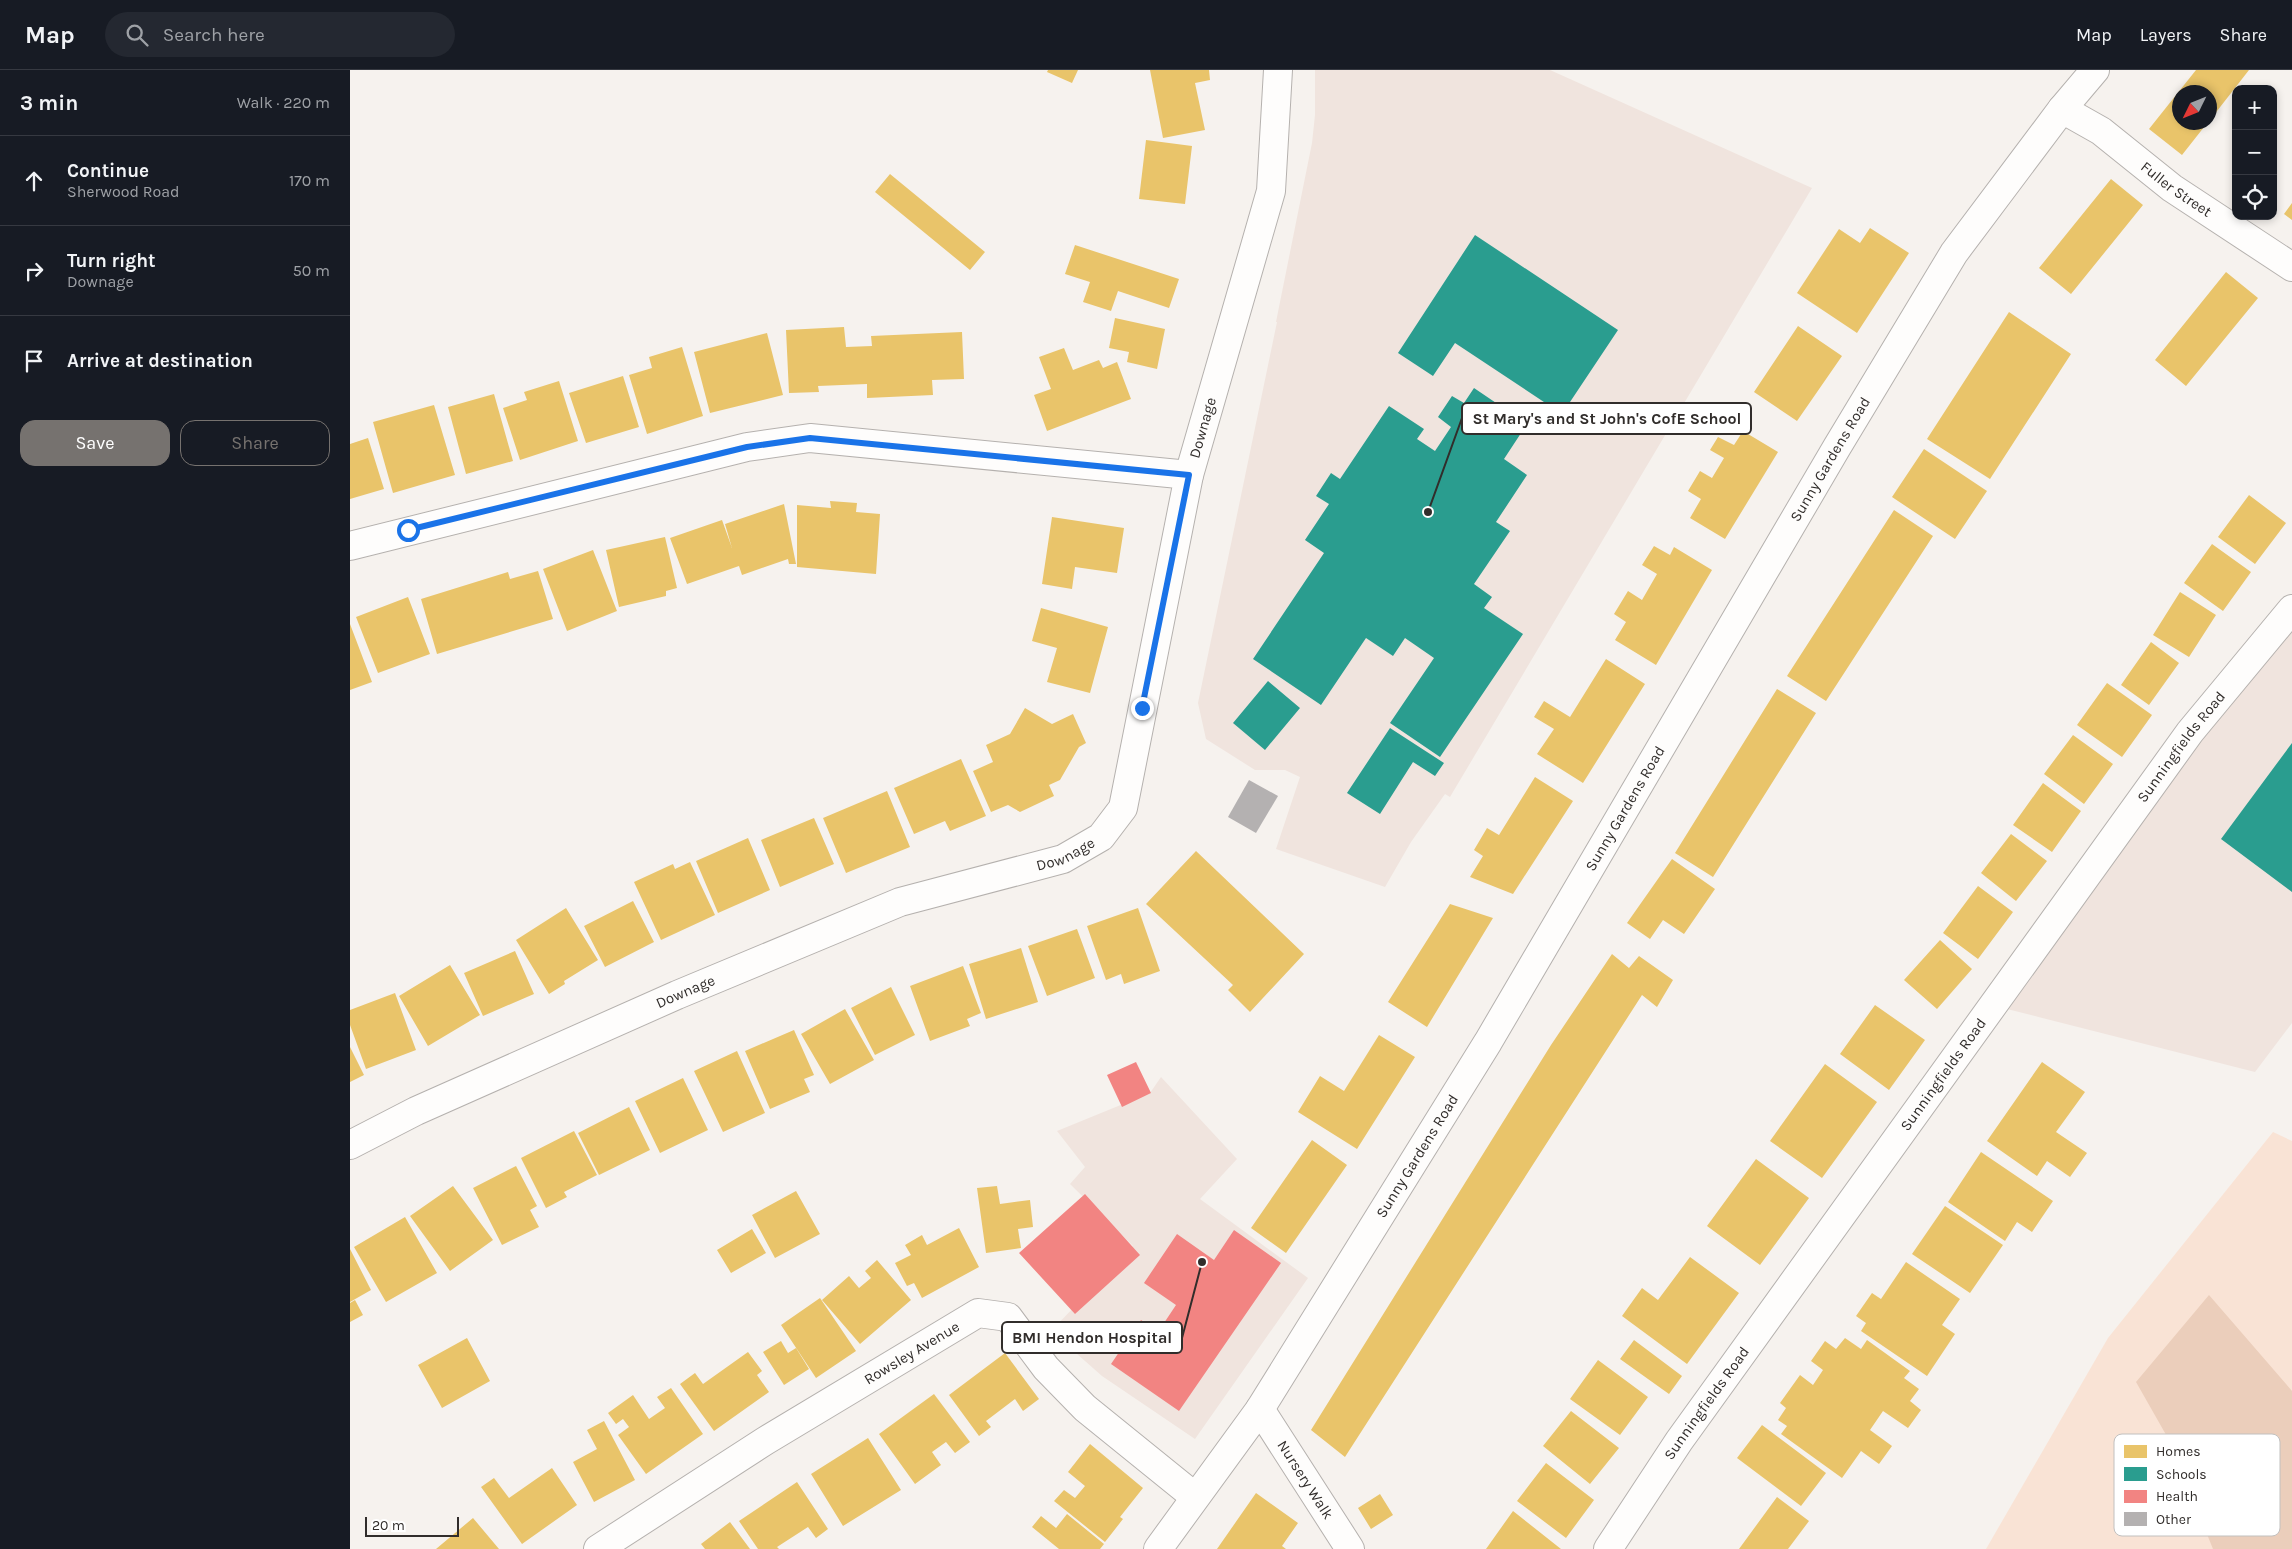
<!DOCTYPE html>
<html lang="en">
<head>
<meta charset="utf-8">
<style>
	body { margin:0; font-family:Karla,sans-serif; background:#242831; color:#f1f3f6 }
	.controls { position:absolute; right:15px; top:15px; display:grid; overflow:hidden; border-radius:10px; box-shadow:0 2px 8px #0003 }
	.controls button { width:45px; height:45px; display:grid; place-items:center; padding:0; border:0; border-bottom:1px solid #363941; background:#171b24; color:#f1f3f6; font:25px sans-serif }
	.compass { position:absolute; left:1822px; top:15px; width:45px; height:45px; border-radius:50%; background:#171b24; box-shadow:0 2px 8px #0003; rotate:227deg }
	.scale { position:absolute; left:15px; bottom:12px; width:94px; box-sizing:border-box; padding-left:5px; border:2px solid #312d2b; border-top:0; font-size:14px; line-height:18px; white-space:nowrap; color:#312d2b; -webkit-text-stroke:4px #fff; paint-order:stroke }
	.stop { position:absolute; width:15px; height:15px; margin:-11px; border:4px solid #1a73e8; border-radius:50%; background:#fff }
	.stop.end { background:#1a73e8; border-color:#fff; box-shadow:0 1px 5px #0008 }
	.list { margin:0; padding:0; list-style:none }
	h2 { display:flex; justify-content:space-between; align-items:center; height:65px; margin:0; padding:0 20px; font-size:21px }
	h2 small { font-size:16px; font-weight:400; color:#9ea1a6 }
	.list li { display:grid; grid-template-columns:32px 1fr auto; gap:15px; align-items:center; box-sizing:border-box; height:90px; padding:0 20px; border-top:1px solid #363941 }
	.list b { display:block; font-size:19px; white-space:nowrap }
	.list p { margin:0; font-size:16px; white-space:nowrap; color:#9ea1a6 }
	.list em { font-size:16px; font-style:normal; color:#9ea1a6 }
	.actions { display:flex; gap:10px; padding:15px 20px }
	.actions a { flex:1; padding:11px 0; border:1px solid #76726f; border-radius:15px; text-align:center; font-size:18px; color:#76726f }
	.actions .main { background:#76726f; color:#fff }
	.icon { flex:none; width:28px; height:28px; fill:none; stroke:currentColor; stroke-width:2; stroke-linecap:round; stroke-linejoin:round }
	.map { position:relative; flex:none; width:1942px; height:1479px; overflow:hidden }
	header { display:flex; align-items:center; gap:30px; box-sizing:border-box; height:70px; padding:0 25px; background:#171b24; border-bottom:1px solid #363941 }
	header strong { font-size:24px }
	nav { display:flex; gap:28px; margin-inline-start:auto; font-size:18px }
	.search { width:350px; height:45px; background:#242831; display:flex; align-items:center; gap:12px; box-sizing:border-box; padding:0 18px; border-radius:28px; color:#9ea1a6; font-size:19px }
	main { display:flex }
	aside { flex:1; background:#171b24 }
	.map>svg:first-child { display:block }
	.built { fill:#f0e4de }
	.green { fill:#f9e3d5 }
	.forest { fill:#ebcebb }
	.homes { fill:#e9c46a }
	.schools { fill:#2a9d8f }
	.health { fill:#f28482 }
	.building { fill:#b4b1b1 }
	.lines { fill:none; stroke-linecap:round; stroke-linejoin:round }
	.minor-casing { stroke:#b5b1ae; stroke-width:30 }
	.minor { stroke:#fefdfc; stroke-width:28 }
	.route { stroke:#1a73e8; stroke-width:6 }
	.labels { text-anchor:middle; dominant-baseline:central; stroke-width:5; stroke-linejoin:round; paint-order:stroke }
	.street-label { font-size:15px; fill:#312d2b; stroke:#fff }
	.key { fill:#fff; stroke:#c1c0bf; stroke-width:1 }
	.key-label { font-size:14px; fill:#312d2b }
	.leader { fill:none; stroke:#312d2b; stroke-width:2 }
	.callout-dot { fill:#312d2b; stroke:#fff; stroke-width:2 }
	.callout { fill:#fff; stroke:#312d2b; stroke-width:2 }
	.callout-label { font-size:16px; text-anchor:middle; font-weight:bold; fill:#312d2b }
</style>
</head>
<body>
<header>
<strong>Map</strong>
<div class="search"><svg class="icon" aria-label="search" viewBox="0 0 24 24"><circle cx="10" cy="10" r="6"/><path d="M15 15l6 6"/></svg>Search here</div>
<nav><a>Map</a><a>Layers</a><a>Share</a></nav>
</header>
<main>
<aside>
<h2>3 min<small>Walk · 220 m</small></h2>
<ul class="list">
<li><svg class="icon" aria-label="ahead" viewBox="0 0 24 24"><path d="M12 20V5M6 11l6-6 6 6"/></svg><div><b>Continue</b><p>Sherwood Road</p></div><em>170 m</em></li>
<li><svg class="icon" aria-label="right" viewBox="0 0 24 24"><path d="M7 20v-9h11M14 6l5 5-5 5"/></svg><div><b>Turn right</b><p>Downage</p></div><em>50 m</em></li>
<li><svg class="icon" aria-label="arrive" viewBox="0 0 24 24"><path d="M6 21V4h12l-3 4 3 4H6"/></svg><div><b>Arrive at destination</b></div></li>
</ul>
<div class="actions"><a class="main">Save</a><a>Share</a></div>
</aside>
<div class="map">
<svg width="1942" height="1479" viewBox="0 0 1942 1479">
	<rect width="100%" height="100%" fill="#f6f2ee"/>
	<path class="built" d="M 965,0 L 1200,0 L 1462,118 L 1100,727 L 1095,724 L 1061,772 L 1035,817 L 926,779 L 950,707 L 935,700 L 905,700 L 856,669 L 848,633 L 927,252 L 926,252 L 962,73 L 965,45 Z
		M 1942,534 L 1942,953 L 1905,1002 L 1657,939 Z
		M 811,1007 L 887,1089 L 850,1129 L 958,1208 L 845,1369 L 752,1306 L 701,1261 L 783,1176 L 720,1114 L 735,1097 L 707,1061 L 800,1023 Z"/>
	<path class="green" d="M 1923,1062 L 1942,1071 L 1942,1479 L 1636,1479 L 1758,1268 Z"/>
	<path class="forest" d="M 1859,1225 L 1942,1321 L 1942,1479 L 1863,1479 L 1819,1370 L 1786,1312 Z"/>
	<path class="homes" d="M 698,0 L 728,0 L 722,13 L 697,2 Z
		M 800,0 L 859,0 L 860,10 L 845,13 L 855,60 L 813,68 Z
		M 1846,0 L 1899,0 L 1860,50 L 1860,22 L 1830,22 L 1830,52 L 1858,52 L 1832,85 L 1799,59 Z
		M 796,70 L 842,76 L 835,134 L 789,129 Z
		M 540,104 L 635,182 L 620,200 L 525,122 Z
		M 1761,109 L 1793,135 L 1721,224 L 1689,198 Z
		M 1942,133 L 1942,150 L 1934,144 Z
		M 1520,158 L 1559,183 L 1507,263 L 1447,223 L 1489,159 L 1510,173 Z
		M 725,175 L 829,209 L 819,238 L 768,221 L 761,241 L 733,232 L 740,212 L 715,204 Z
		M 1876,202 L 1908,228 L 1836,316 L 1805,290 Z
		M 1659,242 L 1721,284 L 1640,409 L 1577,369 Z
		M 765,248 L 815,259 L 807,299 L 777,292 L 779,282 L 759,278 Z
		M 1448,256 L 1492,286 L 1447,351 L 1404,322 Z
		M 494,257 L 496,277 L 522,276 L 521,266 L 612,262 L 614,309 L 582,310 L 583,325 L 517,328 L 517,314 L 468,316 L 469,322 L 439,323 L 436,260 Z
		M 417,263 L 433,325 L 360,343 L 344,282 Z
		M 332,277 L 353,346 L 297,364 L 279,305 L 302,298 L 299,287 Z
		M 714,278 L 723,300 L 749,290 L 753,298 L 767,292 L 781,329 L 697,361 L 684,325 L 701,319 L 689,287 Z
		M 273,306 L 289,357 L 236,373 L 219,323 Z
		M 209,311 L 228,371 L 170,390 L 153,338 L 177,330 L 174,322 Z
		M 144,324 L 163,391 L 116,404 L 98,337 Z
		M 84,335 L 105,405 L 43,423 L 23,352 Z
		M 1393,361 L 1428,382 L 1375,469 L 1340,448 L 1351,429 L 1338,421 L 1350,401 L 1362,408 L 1374,388 L 1360,380 L 1368,367 L 1384,375 Z
		M 18,368 L 34,419 L 0,429 L 0,374 Z
		M 1574,379 L 1637,421 L 1605,469 L 1542,427 Z
		M 1899,425 L 1936,453 L 1905,494 L 1868,467 Z
		M 480,431 L 507,433 L 506,442 L 530,444 L 526,504 L 447,497 L 447,435 L 481,438 Z
		M 434,434 L 446,494 L 439,494 L 438,489 L 392,505 L 389,496 L 337,514 L 320,468 L 372,450 L 382,478 L 375,454 Z
		M 1544,440 L 1583,466 L 1476,631 L 1437,606 Z
		M 702,447 L 774,458 L 767,503 L 725,497 L 722,519 L 692,514 Z
		M 315,467 L 327,518 L 316,521 L 316,526 L 269,537 L 256,480 Z
		M 1862,474 L 1901,502 L 1873,541 L 1834,513 Z
		M 1304,476 L 1320,485 L 1324,477 L 1362,500 L 1306,595 L 1265,570 L 1276,552 L 1264,544 L 1278,521 L 1292,530 L 1307,504 L 1292,495 Z
		M 243,480 L 267,541 L 217,561 L 193,499 Z
		M 188,501 L 203,549 L 87,584 L 71,529 L 158,502 L 160,509 Z
		M 1830,522 L 1866,545 L 1839,587 L 1803,565 Z
		M 58,527 L 80,584 L 28,603 L 6,547 Z
		M 691,538 L 758,557 L 740,623 L 697,612 L 707,578 L 682,571 Z
		M 0,554 L 22,612 L 0,620 Z
		M 1801,572 L 1829,593 L 1799,635 L 1771,615 Z
		M 1256,589 L 1295,614 L 1233,713 L 1187,684 L 1204,659 L 1184,647 L 1194,631 L 1220,647 Z
		M 1757,613 L 1802,645 L 1772,687 L 1727,655 Z
		M 1427,619 L 1466,643 L 1363,807 L 1325,783 Z
		M 675,638 L 702,654 L 723,644 L 736,673 L 729,677 L 710,710 L 699,715 L 704,726 L 670,742 L 658,735 L 641,742 L 623,701 L 643,692 L 636,675 L 660,664 Z
		M 1723,665 L 1763,694 L 1734,734 L 1694,704 Z
		M 611,689 L 636,746 L 600,761 L 595,751 L 564,764 L 544,718 Z
		M 1185,707 L 1223,731 L 1163,824 L 1120,807 L 1133,786 L 1124,780 L 1137,758 L 1149,765 Z
		M 1693,713 L 1731,741 L 1702,782 L 1663,755 Z
		M 537,721 L 560,777 L 496,803 L 473,748 Z
		M 464,748 L 484,794 L 430,817 L 411,770 Z
		M 1661,764 L 1697,791 L 1666,831 L 1631,803 Z
		M 398,768 L 420,820 L 368,843 L 346,791 Z
		M 846,781 L 954,884 L 900,942 L 878,920 L 883,915 L 796,834 Z
		M 1322,789 L 1365,819 L 1334,864 L 1313,850 L 1300,869 L 1277,853 Z
		M 340,792 L 365,845 L 311,870 L 284,812 L 323,794 L 325,799 Z
		M 1628,816 L 1663,842 L 1628,889 L 1593,863 Z
		M 283,831 L 304,872 L 255,897 L 234,856 Z
		M 1100,834 L 1143,848 L 1077,957 L 1038,932 Z
		M 216,838 L 248,890 L 214,911 L 215,914 L 199,924 L 166,870 Z
		M 788,838 L 810,901 L 774,914 L 771,904 L 756,910 L 737,856 Z
		M 727,859 L 745,908 L 697,926 L 678,876 Z
		M 1590,870 L 1622,899 L 1587,939 L 1554,910 Z
		M 671,878 L 688,932 L 636,949 L 619,894 Z
		M 165,881 L 184,924 L 133,946 L 114,903 Z
		M 1262,884 L 1279,898 L 1289,886 L 1323,910 L 1307,937 L 1292,925 L 995,1387 L 961,1360 L 1201,975 Z
		M 100,895 L 130,945 L 78,976 L 49,926 Z
		M 613,896 L 631,943 L 617,949 L 620,956 L 580,971 L 560,916 Z
		M 541,917 L 565,965 L 525,985 L 501,938 Z
		M 45,923 L 66,980 L 16,999 L 0,955 L 0,940 Z
		M 1525,935 L 1575,970 L 1539,1020 L 1490,984 Z
		M 495,939 L 524,990 L 480,1014 L 451,964 Z
		M 444,960 L 464,1005 L 454,1009 L 460,1022 L 420,1039 L 395,981 Z
		M 1029,965 L 1065,987 L 1007,1079 L 948,1042 L 970,1006 L 994,1021 Z
		M 0,977 L 14,1005 L 0,1012 Z
		M 387,981 L 415,1043 L 373,1062 L 344,1001 Z
		M 1692,992 L 1735,1022 L 1706,1062 L 1737,1083 L 1720,1107 L 1697,1091 L 1687,1106 L 1637,1071 Z
		M 1475,994 L 1527,1032 L 1472,1108 L 1420,1071 Z
		M 333,1008 L 358,1060 L 310,1083 L 285,1031 Z
		M 279,1037 L 300,1080 L 249,1105 L 228,1063 Z
		M 224,1061 L 247,1105 L 214,1122 L 217,1127 L 196,1138 L 171,1088 Z
		M 962,1070 L 997,1095 L 936,1183 L 901,1158 Z
		M 1631,1082 L 1703,1131 L 1682,1162 L 1667,1152 L 1655,1171 L 1598,1132 Z
		M 1406,1089 L 1459,1128 L 1410,1195 L 1357,1156 Z
		M 166,1096 L 187,1136 L 180,1140 L 189,1157 L 152,1175 L 123,1118 Z
		M 103,1116 L 143,1170 L 100,1201 L 60,1146 Z
		M 647,1116 L 650,1134 L 680,1130 L 683,1157 L 668,1159 L 671,1178 L 636,1183 L 627,1118 Z
		M 446,1121 L 470,1164 L 425,1188 L 402,1145 Z
		M 1595,1136 L 1653,1175 L 1620,1223 L 1562,1184 Z
		M 55,1147 L 87,1203 L 36,1232 L 4,1177 Z
		M 609,1158 L 629,1197 L 572,1228 L 564,1213 L 557,1216 L 545,1193 L 561,1185 L 555,1175 L 572,1165 L 577,1175 Z
		M 402,1159 L 416,1183 L 381,1203 L 367,1180 Z
		M 0,1179 L 21,1220 L 0,1232 Z
		M 1340,1187 L 1389,1223 L 1337,1294 L 1272,1246 L 1292,1218 L 1308,1230 Z
		M 527,1190 L 561,1230 L 510,1274 L 472,1230 L 499,1206 L 509,1218 L 521,1208 L 515,1201 Z
		M 1556,1192 L 1610,1229 L 1592,1255 L 1605,1264 L 1577,1306 L 1511,1261 L 1516,1253 L 1506,1246 L 1522,1223 L 1531,1229 Z
		M 470,1228 L 506,1281 L 466,1308 L 431,1255 Z
		M 5,1230 L 13,1245 L 0,1252 L 0,1233 Z
		M 117,1268 L 140,1311 L 92,1338 L 68,1295 Z
		M 1495,1268 L 1511,1279 L 1517,1270 L 1560,1301 L 1554,1308 L 1569,1319 L 1560,1331 L 1571,1340 L 1558,1358 L 1533,1341 L 1520,1360 L 1542,1376 L 1529,1394 L 1511,1381 L 1492,1408 L 1431,1364 L 1437,1356 L 1428,1350 L 1436,1338 L 1430,1333 L 1450,1305 L 1463,1315 L 1473,1300 L 1461,1291 L 1475,1271 L 1486,1279 Z
		M 1284,1270 L 1332,1306 L 1319,1324 L 1270,1289 Z
		M 431,1271 L 438,1283 L 446,1278 L 459,1299 L 434,1315 L 413,1282 Z
		M 398,1282 L 412,1301 L 407,1305 L 419,1322 L 364,1361 L 330,1314 L 345,1303 L 353,1314 Z
		M 655,1283 L 689,1329 L 673,1341 L 665,1329 L 636,1351 L 641,1357 L 629,1366 L 599,1325 Z
		M 1248,1290 L 1298,1327 L 1270,1365 L 1220,1329 Z
		M 321,1318 L 353,1364 L 296,1404 L 268,1365 L 279,1357 L 273,1349 L 266,1354 L 258,1343 L 283,1325 L 299,1349 L 315,1338 L 307,1327 Z
		M 584,1324 L 620,1372 L 605,1383 L 596,1372 L 582,1382 L 591,1395 L 565,1414 L 529,1364 Z
		M 1221,1341 L 1269,1378 L 1240,1414 L 1193,1376 Z
		M 254,1351 L 285,1410 L 244,1432 L 223,1392 L 247,1379 L 237,1360 Z
		M 1412,1355 L 1476,1403 L 1451,1436 L 1387,1388 Z
		M 518,1368 L 551,1420 L 493,1456 L 461,1404 Z
		M 740,1374 L 793,1418 L 770,1447 L 773,1449 L 755,1472 L 704,1431 L 714,1420 L 725,1428 L 735,1416 L 718,1402 Z
		M 1196,1393 L 1244,1430 L 1216,1468 L 1167,1431 Z
		M 202,1398 L 227,1435 L 172,1474 L 131,1417 L 144,1408 L 159,1428 Z
		M 447,1412 L 478,1459 L 466,1468 L 458,1457 L 427,1477 L 429,1479 L 408,1479 L 389,1451 Z
		M 906,1423 L 948,1453 L 932,1476 L 936,1479 L 867,1479 Z
		M 1030,1424 L 1043,1445 L 1021,1459 L 1008,1438 Z
		M 1427,1427 L 1459,1451 L 1438,1479 L 1389,1479 Z
		M 1163,1441 L 1211,1479 L 1136,1479 Z
		M 717,1444 L 754,1474 L 750,1479 L 709,1479 L 682,1457 L 691,1446 L 706,1458 Z
		M 123,1448 L 149,1479 L 86,1479 Z
		M 380,1452 L 400,1479 L 355,1479 L 351,1474 Z"/>
	<path class="schools" d="M 1125,165 L 1268,260 L 1212,344 L 1105,273 L 1083,306 L 1048,283 Z
		M 1124,318 L 1177,354 L 1154,389 L 1177,405 L 1146,452 L 1160,461 L 1124,514 L 1142,527 L 1134,538 L 1173,564 L 1090,687 L 1040,653 L 1084,588 L 1055,568 L 1043,586 L 1016,568 L 971,635 L 903,589 L 974,483 L 955,470 L 979,434 L 966,426 L 981,403 L 990,409 L 1039,336 L 1074,359 L 1067,369 L 1085,381 L 1101,357 L 1088,347 L 1102,326 L 1114,333 Z
		M 918,611 L 950,638 L 915,680 L 883,653 Z
		M 1040,658 L 1094,693 L 1085,706 L 1063,692 L 1030,744 L 997,723 Z
		M 1942,673 L 1942,822 L 1871,769 Z"/>
	<path class="health" d="M 786,992 L 801,1023 L 772,1037 L 757,1005 Z
		M 735,1124 L 790,1185 L 725,1244 L 669,1183 Z
		M 884,1160 L 931,1193 L 829,1341 L 761,1294 L 791,1250 L 808,1262 L 826,1235 L 794,1213 L 827,1164 L 864,1190 Z"/>
	<path class="building" d="M 899,710 L 928,726 L 906,763 L 878,747 Z"/>
	<g class="lines">
		<g class="minor-casing">
			<g id="minor">
				<path id="s1" d="M 1712,39 L 1751,61 L 1822,118 L 1942,197"/>
				<path d="M 0,476 L 397,377 L 460,368 L 839,405"/>
				<path id="s2" d="M 0,1075 L 66,1041 L 327,925 L 550,832 L 713,789 L 751,767 L 773,738 L 839,405 L 921,121 L 928,0"/>
				<path id="s3" d="M 910,1339 L 1000,1479"/>
				<path id="s4" d="M 248,1479 L 415,1371 L 628,1243 L 658,1247 L 696,1298 L 735,1338 L 845,1427"/>
				<path id="s5" d="M 808,1479 L 910,1339 L 1138,972 L 1487,377 L 1604,183 L 1712,39 L 1745,0"/>
				<path id="s6" d="M 1258,1479 L 1329,1371 L 1840,662 L 1942,539"/>
			</g>
		</g>
		<use href="#minor" class="minor"/>
	</g>
	<g class="lines">
		<path class="route" d="M 58,460 L 397,377 L 460,368 L 839,405 L 792,638"/>
	</g>
	<g class="labels">
		<g class="street-label">
			<text stroke="none"><textPath href="#s1" startOffset="140">Fuller Street</textPath></text>
			<text stroke="none"><textPath href="#s2" startOffset="1239">Downage</textPath></text>
			<text stroke="none"><textPath href="#s5" startOffset="1281">Sunny Gardens Road</textPath></text>
			<text stroke="none"><textPath href="#s6" startOffset="986">Sunningfields Road</textPath></text>
			<text stroke="none"><textPath href="#s5" startOffset="876">Sunny Gardens Road</textPath></text>
			<text stroke="none"><textPath href="#s2" startOffset="774">Downage</textPath></text>
			<text stroke="none"><textPath href="#s2" startOffset="369">Downage</textPath></text>
			<text stroke="none"><textPath href="#s6" startOffset="581">Sunningfields Road</textPath></text>
			<text stroke="none"><textPath href="#s5" startOffset="471">Sunny Gardens Road</textPath></text>
			<text stroke="none"><textPath href="#s4" startOffset="370">Rowsley Avenue</textPath></text>
			<text stroke="none"><textPath href="#s6" startOffset="176">Sunningfields Road</textPath></text>
			<text stroke="none"><textPath href="#s3" startOffset="84">Nursery Walk</textPath></text>
		</g>
	</g>
	<rect x="1764" y="1364" width="166" height="102" rx="8" class="key"/>
	<rect x="1774" y="1375" width="23" height="13" fill="#e9c46a"/>
	<rect x="1774" y="1397" width="23" height="14" fill="#2a9d8f"/>
	<rect x="1774" y="1420" width="23" height="13" fill="#f28482"/>
	<rect x="1774" y="1442" width="23" height="14" fill="#b4b1b1"/>
	<g class="key-label">
		<text x="1806" y="1386">Homes</text>
		<text x="1806" y="1409">Schools</text>
		<text x="1806" y="1431">Health</text>
		<text x="1806" y="1454">Other</text>
	</g>
	<path class="leader" d="M1078 442L1112 348M852 1192L832 1268"/>
	<g class="callout-dot">
		<circle cx="1078" cy="442" r="5"/>
		<circle cx="852" cy="1192" r="5"/>
	</g>
	<g class="callout">
		<rect x="1112" y="333" width="289" height="31" rx="5"/>
		<rect x="652" y="1252" width="180" height="31" rx="5"/>
	</g>
	<g class="callout-label">
		<text x="1257" y="354">St Mary's and St John's CofE School</text>
		<text x="742" y="1273">BMI Hendon Hospital</text>
	</g>
</svg>
<div class="controls">
<button>+</button>
<button>−</button>
<button><svg class="icon" aria-label="locate" viewBox="0 0 24 24"><circle cx="12" cy="12" r="6"/><path d="M12 2v4M12 18v4M2 12h4M18 12h4"/></svg></button>
</div>
<svg class="compass" viewBox="-18 -18 36 36"><path d="M0-13l5 13h-10z" fill="#e53935"/><path d="M0 13l5-13h-10z" fill="#9ea1a6"/></svg>
<div class="scale">20 m</div>
<div class="stop" style="left:58px;top:460px"></div>
<div class="stop end" style="left:792px;top:638px"></div>
</div>
</main>
</body>
</html>
